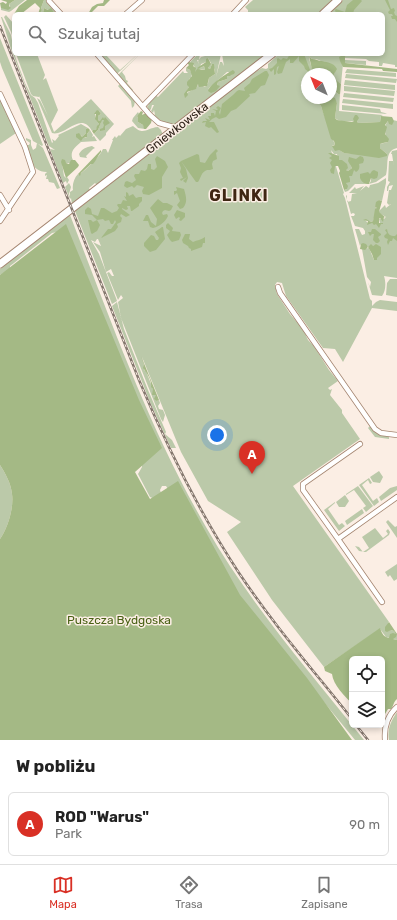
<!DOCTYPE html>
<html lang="pl">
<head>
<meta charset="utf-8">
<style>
	body { margin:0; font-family:Rubik,sans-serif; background:#f2f2f2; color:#222 }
	.controls { position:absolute; right:12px; bottom:12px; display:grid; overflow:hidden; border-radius:6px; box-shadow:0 2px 6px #0003 }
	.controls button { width:36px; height:36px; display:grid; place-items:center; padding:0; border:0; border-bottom:1px solid #e0e0e0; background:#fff; color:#222; font:20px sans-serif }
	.compass { position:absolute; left:301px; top:68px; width:36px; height:36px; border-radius:50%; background:#fff; box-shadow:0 2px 6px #0003; rotate:317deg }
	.you { position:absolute; left:217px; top:435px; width:14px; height:14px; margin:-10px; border:3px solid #fff; border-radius:50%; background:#1a73e8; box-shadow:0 0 0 6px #1a73e833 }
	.badge { display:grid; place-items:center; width:26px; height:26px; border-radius:50%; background:#d93025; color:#fff; font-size:13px; font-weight:700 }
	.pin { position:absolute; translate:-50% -33px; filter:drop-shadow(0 1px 2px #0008) }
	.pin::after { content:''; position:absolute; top:21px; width:14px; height:12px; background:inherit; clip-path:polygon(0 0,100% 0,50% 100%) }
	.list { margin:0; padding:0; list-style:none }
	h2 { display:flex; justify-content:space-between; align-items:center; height:52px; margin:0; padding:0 16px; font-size:17px }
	h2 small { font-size:13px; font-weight:400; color:#767676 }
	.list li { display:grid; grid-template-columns:26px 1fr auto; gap:12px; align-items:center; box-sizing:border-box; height:64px; margin:0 8px 8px; padding:0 8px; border:1px solid #e0e0e0; border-radius:6px }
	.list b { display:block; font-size:15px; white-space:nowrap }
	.list p { margin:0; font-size:13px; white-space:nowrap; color:#767676 }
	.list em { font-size:13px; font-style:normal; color:#767676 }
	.icon { flex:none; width:22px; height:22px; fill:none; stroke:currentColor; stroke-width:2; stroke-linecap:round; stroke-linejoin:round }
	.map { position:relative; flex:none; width:397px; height:740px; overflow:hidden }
	.search { position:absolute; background:#fff; box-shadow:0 2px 6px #0003; left:12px; right:12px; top:12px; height:44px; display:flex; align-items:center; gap:10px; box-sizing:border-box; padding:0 14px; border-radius:6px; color:#767676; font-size:15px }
	.sheet { height:124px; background:#fff }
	nav { display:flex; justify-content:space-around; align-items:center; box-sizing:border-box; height:56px; border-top:1px solid #e0e0e0; background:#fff; font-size:11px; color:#767676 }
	nav a { display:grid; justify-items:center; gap:2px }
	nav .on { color:#d93025 }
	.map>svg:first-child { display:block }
	.green { fill:#bbc9a9; fill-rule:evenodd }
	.forest { fill:#a4b985 }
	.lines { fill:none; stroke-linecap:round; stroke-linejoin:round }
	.street-casing { stroke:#a48570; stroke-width:6 }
	.primary-casing { stroke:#a48570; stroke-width:9 }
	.street { stroke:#fff; stroke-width:4.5 }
	.primary { stroke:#fff; stroke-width:7 }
	.rail-casing { stroke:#84776e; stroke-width:2.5 }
	.rail { stroke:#fbeee4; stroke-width:1; stroke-dasharray:3; stroke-linecap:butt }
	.labels { text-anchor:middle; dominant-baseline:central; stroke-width:3; stroke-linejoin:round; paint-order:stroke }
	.street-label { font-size:12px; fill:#2e2219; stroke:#fbeee4 }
	.park-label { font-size:12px; fill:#496115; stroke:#fbeee4 }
	.district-label { font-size:16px; font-weight:bold; letter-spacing:1px; fill:#3f2613; stroke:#fbeee4 }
</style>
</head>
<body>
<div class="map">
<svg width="397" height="740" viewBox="0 0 397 740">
	<rect width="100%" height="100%" fill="#fbeee4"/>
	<path class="green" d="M 15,0 L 25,0 L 11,11 L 9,12 L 1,10 L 1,8 L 10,7 L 9,4 Z
		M 44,0 L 49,0 L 47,2 L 57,14 L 44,8 L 43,13 L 40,13 L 42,10 L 41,8 Z
		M 253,0 L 263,0 L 264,5 L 263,0 L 334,0 L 319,14 L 248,14 L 248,10 L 245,7 Z
		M 343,0 L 397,0 L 397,67 L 395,67 L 395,65 L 383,63 L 382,66 L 379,66 L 379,62 L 369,61 L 366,59 L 345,58 L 345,57 L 349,54 L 383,54 L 383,14 L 329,14 Z
		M 6,15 L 14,24 L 14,42 L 11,32 L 4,17 Z
		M 1,17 L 2,17 L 11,35 L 15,56 L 25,83 L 31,95 L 35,98 L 38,103 L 52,143 L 53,142 L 52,139 L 55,141 L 59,136 L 58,135 L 81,124 L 88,128 L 86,129 L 86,133 L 82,137 L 77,133 L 85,138 L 87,137 L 87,134 L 90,130 L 93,135 L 92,137 L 94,136 L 97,141 L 81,142 C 75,147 69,152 73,160 L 71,160 L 71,163 L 62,163 L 64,176 L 66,178 L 67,177 L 69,180 L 67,184 L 66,181 L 63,183 L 50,149 L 55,150 L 49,146 L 11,49 Z
		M 0,38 L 43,145 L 42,146 L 33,141 L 2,68 L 0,62 Z
		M 16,54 L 37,54 L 45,75 L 43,80 L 46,78 L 58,110 L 51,124 L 54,132 L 91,99 L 114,124 L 106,133 L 106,135 L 100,141 L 94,134 L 98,130 L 101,122 L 97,119 L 98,116 L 101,114 L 99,111 L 95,114 L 96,120 L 99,124 L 96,130 L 93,130 L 92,131 C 81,110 65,137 52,133 L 37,98 L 40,100 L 48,116 L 39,96 L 39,97 L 33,96 L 31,94 Z
		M 99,54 L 105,54 L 120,70 L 138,54 L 118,73 L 116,73 Z
		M 140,54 L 122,72 L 125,76 L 126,80 L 128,81 L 127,83 L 133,90 L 132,91 L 118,76 L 119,74 Z
		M 198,54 L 200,54 L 199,60 L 197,60 L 199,64 L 198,61 L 201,57 L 205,56 L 204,54 L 221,54 L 216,77 L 220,62 L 222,62 L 224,66 L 222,54 L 268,54 L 262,57 L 218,92 L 208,98 L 201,105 L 175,125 C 166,123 158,120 151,114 L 155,115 L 154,110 L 153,113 L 151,111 L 154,105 L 152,105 L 151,109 L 149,111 L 147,106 L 149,105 L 147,103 L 155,95 L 158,97 L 183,71 L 184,73 L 188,73 L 186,71 L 186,68 L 190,70 L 192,74 L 191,78 L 189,79 L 189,87 L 186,92 L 187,93 L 197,87 L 198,84 L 205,87 L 208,83 L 209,78 L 215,74 L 215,70 L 212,64 L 210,69 L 208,68 L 211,63 L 208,58 L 206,62 L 201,64 L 200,68 L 204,66 L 205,70 L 201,69 L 194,73 L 195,67 L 190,62 ZM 227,72 L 229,72 L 230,76 L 227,76 L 227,79 L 218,82 L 217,85 L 208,89 Z
		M 279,54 L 345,54 L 343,64 L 341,84 L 335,80 L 333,76 L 335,72 C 328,66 321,58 312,59 L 309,56 C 309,62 313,68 313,74 L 307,74 L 307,98 L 318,98 L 335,145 L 332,145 L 344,153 L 383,156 L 387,154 L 380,148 L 380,144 L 388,142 C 385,135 383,127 388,121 L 394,121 L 393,120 L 397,121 L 397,148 C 384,151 389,165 386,175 L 376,182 L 369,184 L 371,181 L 371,175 L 364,183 L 368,184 L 355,184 L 348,191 L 345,192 L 344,190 L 347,189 L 346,183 L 348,175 L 353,170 L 356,159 L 354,159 L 350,164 L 352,168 L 348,171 C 342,169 338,160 337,154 L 334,154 L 331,150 L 344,193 L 343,194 L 345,198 L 370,299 L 372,301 L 372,306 L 376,302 L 380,300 L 397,302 L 397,311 L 372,308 L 343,362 L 335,349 L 323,348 L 286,296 L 282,283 L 277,282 L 275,285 L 277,294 L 290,314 L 303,329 L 308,340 L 314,346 L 329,370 L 338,381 L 328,388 L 330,390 L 332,389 L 330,395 L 342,410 L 342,413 L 360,439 L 293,486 L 389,622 L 388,623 L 391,630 L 394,631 L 397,634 L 397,640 L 386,637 L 380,629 L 324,667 L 272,600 L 227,532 L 241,522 L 208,501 L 181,452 L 142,357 L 144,365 L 144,370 L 146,371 L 153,389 L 154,394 L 156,395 L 157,401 L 159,400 L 160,403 L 158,406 L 159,409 L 163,410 L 165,415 L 163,422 L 161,419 L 121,318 L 118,302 L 123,298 L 121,295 L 118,300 L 117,285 L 118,300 L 107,273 L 109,272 L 112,276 L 114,276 L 111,269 L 106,272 L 100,252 L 93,242 L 101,246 L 98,239 L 97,239 L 95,242 L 91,240 L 99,254 L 116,298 L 117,301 L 112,304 L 75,211 L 166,141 L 169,142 L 168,139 L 250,75 L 262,68 L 266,69 L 268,68 L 268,64 Z
		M 345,60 L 366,61 L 366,65 L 345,63 Z
		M 347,69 L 396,73 L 396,77 L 345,73 Z
		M 346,74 L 397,79 L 396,83 L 345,78 Z
		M 345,80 L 395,85 L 395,90 L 344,85 Z
		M 120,84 L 135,101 L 134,106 L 132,108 L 131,101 L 118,86 Z
		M 344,86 L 395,91 L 394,96 L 344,91 Z
		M 336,92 L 339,95 L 340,94 L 339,111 L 383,115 L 381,116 L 380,122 L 358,123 L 357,121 C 350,121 340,123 335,118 L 337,103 L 331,94 L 334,94 Z
		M 344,93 L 394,98 L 393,102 L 343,97 Z
		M 0,99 L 16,133 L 0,144 Z
		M 343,99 L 393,104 L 393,109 L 342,103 Z
		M 342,105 L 380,109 L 381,112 L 385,113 L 387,114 L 342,110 Z
		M 138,112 L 139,114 L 137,116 L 138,118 L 138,122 L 143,125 L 145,129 L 138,128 L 132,121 L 133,118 Z
		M 133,126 C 144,136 146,128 158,127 L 161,130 L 163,135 L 97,185 L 95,183 L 89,188 L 90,190 L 72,204 L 71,198 L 70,199 L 65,187 L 69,183 L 71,187 L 69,194 L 70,197 L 70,192 L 73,190 C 72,185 74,178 78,174 L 79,175 C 87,168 98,159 103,149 L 106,149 L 108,153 L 113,140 L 112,140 L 115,136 L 116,138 L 119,135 L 120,136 L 126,129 Z
		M 26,138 L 31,140 L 31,145 L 33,150 L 36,148 L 37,143 L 43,148 L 60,188 L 57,189 L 54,183 L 49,182 L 48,179 L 46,179 L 47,175 L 45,176 L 45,174 L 47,172 C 30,172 29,154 24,140 L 27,145 L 29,145 L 30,143 L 26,140 Z
		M 92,146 L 95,148 L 93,149 L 86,156 L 87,158 L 80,157 L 79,154 C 82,149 86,147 92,146 Z
		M 397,150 L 397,278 L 384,276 C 386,282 386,291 382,296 L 372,295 L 368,282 L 370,287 L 371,282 L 367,277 L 362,249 L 369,248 L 374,260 L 381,253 L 377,245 L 369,247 L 361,244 L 360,246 L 355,229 L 359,229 L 362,235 L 365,234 L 365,231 L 363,228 L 355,226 L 351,216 L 354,216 L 355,214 L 353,213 L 351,214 L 346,196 L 347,195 L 347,202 L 351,201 L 352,194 L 357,193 L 349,193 L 355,187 L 356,189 L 364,186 L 360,191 L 366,186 L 369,188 L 370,185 L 378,183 L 386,178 L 386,183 L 382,201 L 379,200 L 375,207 L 377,208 L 373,221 L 371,222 L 365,220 L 368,223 L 372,223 L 375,224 L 380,223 L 379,219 L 384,219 L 386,217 L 379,213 L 379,211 L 385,205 L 386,208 L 391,204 L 389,205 L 387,203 L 389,190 L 391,190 L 393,185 L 389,186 L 388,191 L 387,191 L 387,187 L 390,182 L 388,181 L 389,161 L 393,161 L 394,167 L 392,154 L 391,154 L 392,151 Z
		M 70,215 C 111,321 149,429 206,527 C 250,604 309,671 364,740 L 355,740 L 246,607 L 166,486 L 162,486 L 160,490 L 162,496 L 155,499 L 150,497 L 138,474 L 142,467 L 142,463 L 57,232 L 52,233 L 14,263 L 10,266 L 10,269 L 0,275 L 0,269 Z
		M 390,279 L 397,279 L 397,297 L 386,295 L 387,283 Z
		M 117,302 L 124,329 L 148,390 L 166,432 L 165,434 L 172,440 L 176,448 L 171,448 L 150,402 L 112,306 Z
		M 370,426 L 377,433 L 389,436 L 389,439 L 375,437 L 368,428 Z
		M 0,465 C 5,473 11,483 12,494 C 14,507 8,528 0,539 Z
		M 379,471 L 383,477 L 380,483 L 373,482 L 370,477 Z
		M 369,478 L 372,483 L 370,484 L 368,480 L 362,485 L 373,501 L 377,498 L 379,502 L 374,506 L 359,485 Z
		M 358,486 L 373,506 L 366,512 L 363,508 L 366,506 L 354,490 L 346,495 L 346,494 Z
		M 397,486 L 397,490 L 381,501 L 379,497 L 390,488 Z
		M 345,495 L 349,501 L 345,507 L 339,507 L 336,502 Z
		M 335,502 L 335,503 L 328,509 L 339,525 L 342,523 L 345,526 L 339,531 L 324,510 Z
		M 362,509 L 364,513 L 347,525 L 345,521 Z
		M 388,520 L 395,527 L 397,526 L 397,538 L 386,522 Z
		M 375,528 L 383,538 L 388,534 L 386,531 L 388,529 L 390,532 L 389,535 L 366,552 L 359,551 L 355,546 L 359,547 L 363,552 L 369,548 L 362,537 Z
		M 397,564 L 397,579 L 394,581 L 390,575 L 388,577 L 385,572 Z
		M 397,712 L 397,740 L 389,740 C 387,729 391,721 397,712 Z"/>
	<path class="forest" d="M 1,0 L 15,0 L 9,4 L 9,6 L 11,8 L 8,10 L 1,8 L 0,3 L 3,2 L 6,4 L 7,2 Z
		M 27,0 L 44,0 L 41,8 L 42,10 L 40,13 L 43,13 L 44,8 L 48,10 L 51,8 L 55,14 L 38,14 L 40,8 L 35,3 L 21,14 L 14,14 L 19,6 Z
		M 104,0 L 110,0 L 104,6 L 98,6 L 90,14 L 88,14 L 92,7 L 97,4 L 103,3 Z
		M 353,0 L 361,0 L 362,1 L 354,10 L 353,14 L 336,14 L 335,10 L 336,9 L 345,12 L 347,5 Z
		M 385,0 L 388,0 L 391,9 L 394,8 L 395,11 L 394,12 L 395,15 L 397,16 L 397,22 L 395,19 L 392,19 L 391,16 L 393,16 L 392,14 L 389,14 L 388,12 L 390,10 Z
		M 290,54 L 304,54 L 310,70 L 309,72 L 305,69 L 304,66 L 299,61 L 299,56 L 293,63 L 290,63 L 290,59 L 286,62 L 282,73 L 278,74 L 277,72 L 279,66 L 277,67 L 276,74 L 274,75 L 274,69 L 271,72 L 269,69 L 272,68 L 277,63 L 277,59 L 278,58 L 281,60 L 283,58 L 287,59 Z
		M 345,54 L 349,54 L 345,57 L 345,63 L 397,69 L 397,72 L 383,71 L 382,69 L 343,67 L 340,61 L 339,57 Z
		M 309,56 L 312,59 C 316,59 318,61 322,61 C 328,63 333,62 337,69 L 333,76 L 336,80 L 341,84 L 340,94 L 339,95 L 336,92 L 334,94 L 331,94 L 331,74 L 313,74 Z
		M 208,58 L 211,64 L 208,68 L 210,69 L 212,64 L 214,64 L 215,74 L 209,78 L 207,86 L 199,87 L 198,84 L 196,89 L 187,92 L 188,95 L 185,98 L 184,94 L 189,87 L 187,85 L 187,82 L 192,76 L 190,70 L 186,68 L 189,65 L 187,63 L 189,62 L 194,63 L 193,66 L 196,68 L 195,72 L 197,69 L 205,70 L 204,66 L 198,69 L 197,68 L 206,62 L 206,59 Z
		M 233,70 L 235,72 L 234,74 L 231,75 L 230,76 L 227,76 L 227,79 L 218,82 L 217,85 L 220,86 L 216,91 L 211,93 L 208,91 C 210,84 226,74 233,70 Z
		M 265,71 L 267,71 L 269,75 L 265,85 L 261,86 L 255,93 L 249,94 L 250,96 L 236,109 L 231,111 L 226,117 L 219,119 L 216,117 L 212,119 L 209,122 L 214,122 L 219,132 L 217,133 L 211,127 L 209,128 L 205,126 L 206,122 L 202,123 L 203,121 L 207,121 L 205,118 L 210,120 L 208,116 L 211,116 L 211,113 L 214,113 L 215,116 L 216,111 L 212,109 L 217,110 L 218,109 L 216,108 L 218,106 L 221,108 L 219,112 L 220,115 L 222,104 L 233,95 L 237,91 L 239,90 L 245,91 L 244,88 L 250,83 L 252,79 Z
		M 331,96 L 335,98 L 337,103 L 335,118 L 337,120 L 352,122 L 354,121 L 353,119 L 355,115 L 357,115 L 359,118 L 357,121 L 358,123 L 380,122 L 381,116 L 392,117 L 394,121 L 392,125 L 389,124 L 388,121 L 385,125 L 387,127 L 385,134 L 389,139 L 388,142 L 383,143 L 380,144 L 380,148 L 387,154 L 387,156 L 379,158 L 344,153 L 339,150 L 335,151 L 332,146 L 335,145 L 334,141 L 331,139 L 321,106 L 315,98 L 331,98 Z
		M 97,110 L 99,111 L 101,114 L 98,116 L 98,120 L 100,121 L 103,117 L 104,119 L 105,117 L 110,123 L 105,126 L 105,130 L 100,131 L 100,129 L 103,128 L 104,125 L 103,123 L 104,120 L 102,120 L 98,130 L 94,134 L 92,131 L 93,130 L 96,130 L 97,126 L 99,124 L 95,119 L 96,114 L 94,114 Z
		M 141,111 L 143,112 L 142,115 L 146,113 L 147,116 L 149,116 L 152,119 L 151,123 L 146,129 L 144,129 L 143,125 L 138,122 L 138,118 L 137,116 Z
		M 88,128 L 90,130 L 87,134 L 87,137 L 83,138 L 81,141 L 76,137 L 76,134 L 79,133 L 82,137 L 86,133 L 86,129 Z
		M 216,149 L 218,151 L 216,153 L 217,159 L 213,161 L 212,164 L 213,169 C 211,170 209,170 207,170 C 201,172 201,178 198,182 L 196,182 L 181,161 L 197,154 L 199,155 L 200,162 L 205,163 L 210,155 Z
		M 101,150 L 101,152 C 97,157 96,161 93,164 L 91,164 L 81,173 L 80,176 L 78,174 Z
		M 328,153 L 331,153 L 339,156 L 339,160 L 342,160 L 347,164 L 348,168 L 346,170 L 348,171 L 352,168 L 348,161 L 349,157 L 356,159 L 360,156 L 363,157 L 364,160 L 363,163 L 359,164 C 360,168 359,170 356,172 L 354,170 L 352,176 L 349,176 L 350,179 L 350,182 L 346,183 L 348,186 L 347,189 L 344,190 L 339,173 L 340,171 L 338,166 L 335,166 L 334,174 L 331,173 L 330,170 L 332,167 L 330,163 L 332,160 L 329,158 L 332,156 Z
		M 157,156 L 165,161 L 168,167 L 162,177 L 162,188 L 149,195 L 143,194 L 142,191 L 144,187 L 137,185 L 134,188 L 132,186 L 127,188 L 124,186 L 125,182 L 127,181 L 132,183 L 136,180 L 134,176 L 135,174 L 139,174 L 141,170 L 145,171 L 147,169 L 148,164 L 151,164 L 151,169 L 154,170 L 157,167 L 155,159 Z
		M 62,159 L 65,160 L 66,163 L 69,164 L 71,160 L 75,160 L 79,165 L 78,167 L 66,178 L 61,162 Z
		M 181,161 L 186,169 L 188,178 L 186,183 L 183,181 L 187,177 L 181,181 L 180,179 L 183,178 L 180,172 L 181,168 L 179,163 Z
		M 374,170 L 378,172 L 378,175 L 377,178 L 374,179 L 371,178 L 369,184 C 364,184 362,182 360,178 L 360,174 L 368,172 L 370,174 L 372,171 Z
		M 176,187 L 184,189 C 186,196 188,202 183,208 L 180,209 L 177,205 L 180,201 L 177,193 L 174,195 L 174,191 L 176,191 L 177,190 Z
		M 126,192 L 128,193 L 129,196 L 133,194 L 136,198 L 139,197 L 142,197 L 142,201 L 139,204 L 139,206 L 132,211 L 131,211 L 130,206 L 127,206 L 128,209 L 126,210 L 122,208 L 122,209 L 130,215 L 126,217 L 121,214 L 120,216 L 122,218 L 121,222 L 117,224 L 118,227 L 115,231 L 101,238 L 108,229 L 111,229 L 116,222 L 115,220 L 113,224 L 111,224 L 109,220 L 105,221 L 103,219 L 97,220 L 100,225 L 97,231 L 92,234 L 91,233 L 88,220 L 91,220 L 93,222 L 97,220 L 92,215 L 85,214 L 85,210 L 88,207 L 91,209 L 92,214 L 98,216 L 101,208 L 104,208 L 112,213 L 117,211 L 119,208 L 117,205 L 118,204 L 121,204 L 123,200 L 127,201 L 124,196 L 126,197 Z
		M 158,199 L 163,203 L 167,203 L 173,206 L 171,210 L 169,211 L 165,210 L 163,211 L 162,213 L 163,215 L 167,214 L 168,216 C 165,222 160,226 153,228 L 150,227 L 148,221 L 143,221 L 146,215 L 148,215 L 151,222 L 156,226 L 157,219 L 150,208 Z
		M 379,200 L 382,201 L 379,212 L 386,218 L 384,217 L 383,222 L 380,218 L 379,219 L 379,223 L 383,223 L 383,224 L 381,224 L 379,228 L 376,224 L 374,225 L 372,223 L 367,225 L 368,221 L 363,220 L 366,219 L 371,222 L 373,221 L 375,209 L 377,208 L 375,207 L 376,202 Z
		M 177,210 L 185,213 L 185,217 L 181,221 L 179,220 L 180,218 L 179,217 L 176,219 L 174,215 Z
		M 168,223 L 173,228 L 172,231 L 180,232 L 181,235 L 179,240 L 172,242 L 170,240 L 167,235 L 170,231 L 166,228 L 166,225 Z
		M 66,224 L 139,400 L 162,448 L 135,472 L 150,499 L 178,481 L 240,595 L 307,678 L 352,740 L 0,740 L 0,539 C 8,528 14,507 12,494 C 11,483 5,473 0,465 L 0,275 Z
		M 162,227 L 163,227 L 165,239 L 156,250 L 150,252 L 144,246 L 144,243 L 151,235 L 154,236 L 156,240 L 158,240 L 159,238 L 155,232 Z
		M 372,229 L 375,229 L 381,234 L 381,235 L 378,237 L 380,241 L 378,243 L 376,243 L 373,240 L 374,234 L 372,234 L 370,236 L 368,232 L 371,232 Z
		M 387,229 C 388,235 390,236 395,236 L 397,234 L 397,241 L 393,238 L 392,241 L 390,241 L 388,245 L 387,242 L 388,239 L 385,238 L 384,236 L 387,233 L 385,230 Z
		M 185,234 L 190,234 L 189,239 L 193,242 C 197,240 201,240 205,237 L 205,243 L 203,243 L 202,247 L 191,251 L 191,249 L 189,248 L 188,246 L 183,243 L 182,240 Z
		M 363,243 L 366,244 L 368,247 L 371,244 L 373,246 L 376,244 L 381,247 L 381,254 L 377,258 L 377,260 L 374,260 L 372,254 L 368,247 L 365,250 L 360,249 L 361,244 Z
		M 141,356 L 159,400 L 157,401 L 154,399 L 156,395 L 152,395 L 153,389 L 151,387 C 152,380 147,373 143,368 L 144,365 Z
		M 389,622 L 397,634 L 396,637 L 393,639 L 397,640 L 397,699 C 393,702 394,706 391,709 L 388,709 L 382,719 L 382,659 L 352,659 L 352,704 C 345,696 333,685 332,674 L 325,671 L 324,667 L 380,628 C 382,634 384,637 389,638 L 390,634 L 393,633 L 396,634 L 394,631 L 391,630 L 387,632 L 385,631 L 385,627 Z"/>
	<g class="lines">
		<g class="street-casing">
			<path id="street" d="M 49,1 L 61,14
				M 126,14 L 142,0
				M 233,14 L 246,0
				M 97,54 L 150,115 L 159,123 L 177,128
				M 0,94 L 25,147 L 33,172 L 0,221
				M 143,106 L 193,54
				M 0,195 L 9,210
				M 278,287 L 280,293 L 375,429 L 381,433 L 397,435
				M 338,539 L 303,490 L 303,484 L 360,444
				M 382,602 L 338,539 L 397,497
				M 385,740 C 384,727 387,716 397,707"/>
		</g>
		<g class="primary-casing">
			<path id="primary" d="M 323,14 L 338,0
				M 0,264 L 272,54"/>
		</g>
		<use href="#street" class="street"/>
		<use href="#primary" class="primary"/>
		<g class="rail-casing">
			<path id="rail" d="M 0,26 L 139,380 C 167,447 199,512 239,573 C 273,624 314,671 352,719
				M 356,725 L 368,740"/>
		</g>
		<use href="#rail" class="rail"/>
	</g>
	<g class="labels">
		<g class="street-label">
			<text transform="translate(177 128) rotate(-38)">Gniewkowska</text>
		</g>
		<g class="park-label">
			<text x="119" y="620">Puszcza Bydgoska</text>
		</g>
		<g class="district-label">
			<text x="239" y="195">GLINKI</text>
		</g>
	</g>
</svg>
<div class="controls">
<button><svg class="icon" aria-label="locate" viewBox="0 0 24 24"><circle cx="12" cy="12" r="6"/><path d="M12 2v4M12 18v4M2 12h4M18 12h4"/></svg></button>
<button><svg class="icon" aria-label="layers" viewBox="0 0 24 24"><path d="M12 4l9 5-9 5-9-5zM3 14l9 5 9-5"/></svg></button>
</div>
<svg class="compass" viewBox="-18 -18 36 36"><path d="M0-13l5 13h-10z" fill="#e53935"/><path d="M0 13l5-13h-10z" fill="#767676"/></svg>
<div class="you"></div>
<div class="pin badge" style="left:252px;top:474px">A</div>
<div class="search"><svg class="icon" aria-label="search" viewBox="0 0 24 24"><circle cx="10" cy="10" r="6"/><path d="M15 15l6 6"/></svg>Szukaj tutaj</div>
</div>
<section class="sheet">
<h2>W pobliżu<small></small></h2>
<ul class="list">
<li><span class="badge">A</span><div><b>ROD &quot;Warus&quot;</b><p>Park</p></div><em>90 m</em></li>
</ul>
</section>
<nav>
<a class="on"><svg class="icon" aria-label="map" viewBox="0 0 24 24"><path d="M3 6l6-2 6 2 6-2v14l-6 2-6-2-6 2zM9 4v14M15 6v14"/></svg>Mapa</a>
<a><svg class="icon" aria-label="directions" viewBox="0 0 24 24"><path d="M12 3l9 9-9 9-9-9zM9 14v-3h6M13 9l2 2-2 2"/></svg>Trasa</a>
<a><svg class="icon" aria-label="saved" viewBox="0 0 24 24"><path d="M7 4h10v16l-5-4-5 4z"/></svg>Zapisane</a>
</nav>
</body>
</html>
